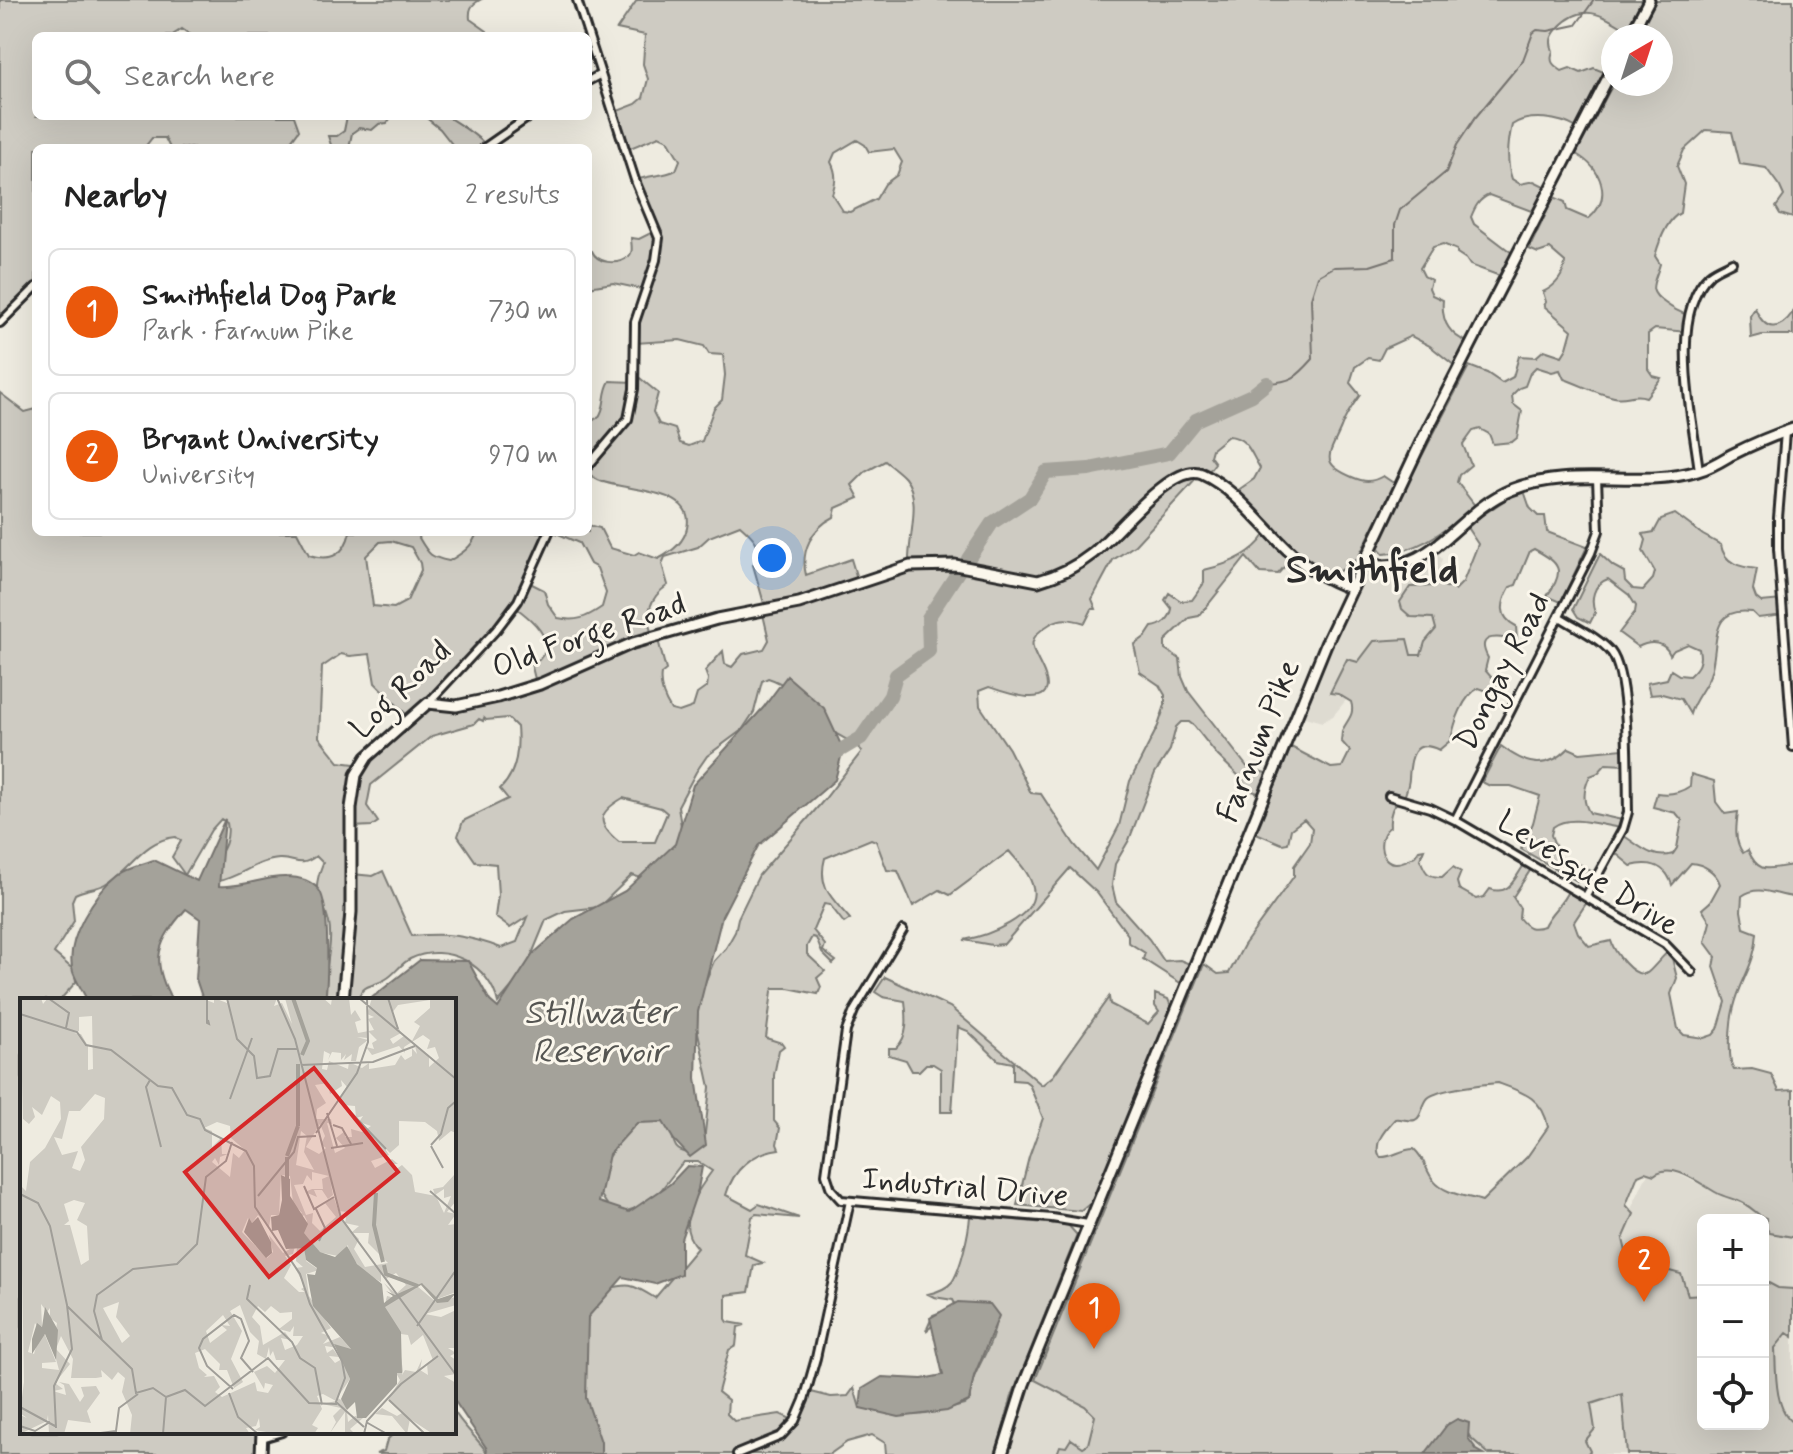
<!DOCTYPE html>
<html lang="en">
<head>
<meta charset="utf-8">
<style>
	body { margin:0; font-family:Mynerve,sans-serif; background:#f6f6f6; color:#222 }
	.controls { position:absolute; right:24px; bottom:24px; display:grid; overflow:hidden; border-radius:12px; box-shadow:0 8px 32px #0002 }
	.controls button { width:72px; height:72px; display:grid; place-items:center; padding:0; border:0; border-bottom:2px solid #e0e0e0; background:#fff; color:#222; font:40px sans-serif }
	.compass { position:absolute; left:1601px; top:24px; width:72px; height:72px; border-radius:50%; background:#fff; box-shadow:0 8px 32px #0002; rotate:39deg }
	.you { position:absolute; left:772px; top:558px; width:28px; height:28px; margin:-20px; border:6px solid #fff; border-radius:50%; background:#1a73e8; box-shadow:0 0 0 12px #1a73e833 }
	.badge { display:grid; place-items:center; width:52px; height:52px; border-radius:50%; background:#ea580c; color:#fff; font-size:26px; font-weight:700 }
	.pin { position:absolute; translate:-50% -66px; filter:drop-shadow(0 2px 4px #0008) }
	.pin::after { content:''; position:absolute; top:42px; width:28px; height:24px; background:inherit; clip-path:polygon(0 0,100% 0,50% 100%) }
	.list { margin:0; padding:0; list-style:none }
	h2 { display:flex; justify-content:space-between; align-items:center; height:104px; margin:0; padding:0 32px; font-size:34px }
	h2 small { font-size:26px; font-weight:400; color:#767676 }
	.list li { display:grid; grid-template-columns:52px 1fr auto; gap:24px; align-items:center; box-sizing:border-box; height:128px; margin:0 16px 16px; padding:0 16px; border:2px solid #e0e0e0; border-radius:12px }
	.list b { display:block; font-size:30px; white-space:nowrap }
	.list p { margin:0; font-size:26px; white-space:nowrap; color:#767676 }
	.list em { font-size:26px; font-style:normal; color:#767676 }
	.icon { flex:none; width:44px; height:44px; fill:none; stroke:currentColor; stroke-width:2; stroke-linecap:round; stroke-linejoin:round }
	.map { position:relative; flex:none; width:1793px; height:1454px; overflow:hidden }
	.search { position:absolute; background:#fff; box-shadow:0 8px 32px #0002; left:32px; top:32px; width:560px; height:88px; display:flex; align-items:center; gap:20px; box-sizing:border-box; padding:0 28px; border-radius:12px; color:#767676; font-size:30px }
	.panel { position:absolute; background:#fff; box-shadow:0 8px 32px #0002; left:32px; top:144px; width:560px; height:392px; border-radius:12px }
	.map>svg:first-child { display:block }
	.built { fill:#dedbd1; fill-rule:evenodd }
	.green { fill:#cecbc2; stroke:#7c7b76; stroke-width:2; fill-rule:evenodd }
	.water { fill:#a4a29a; stroke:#74726e; stroke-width:2 }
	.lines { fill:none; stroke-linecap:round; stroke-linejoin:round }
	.stream { stroke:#74726e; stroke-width:2 }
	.river { stroke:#a4a29a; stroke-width:14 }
	.street-casing { stroke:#2b2b2b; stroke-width:12 }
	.secondary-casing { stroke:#2b2b2b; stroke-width:15 }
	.street { stroke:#fbf7ec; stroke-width:6 }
	.secondary { stroke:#fbf7ec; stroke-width:9 }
	.labels { text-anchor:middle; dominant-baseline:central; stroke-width:6; stroke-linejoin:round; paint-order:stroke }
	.street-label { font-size:32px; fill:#2b2b2b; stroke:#fbf7ec }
	.water-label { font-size:34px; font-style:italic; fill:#555552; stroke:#fbf7ec }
	.district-label { font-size:40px; font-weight:bold; fill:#2b2b2b; stroke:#fbf7ec }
	.inset-river { fill:none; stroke:#a4a29a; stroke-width:4 }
	.inset-road { fill:none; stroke:#a09e98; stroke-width:2 }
	.view { fill:#d62828; fill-opacity:0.15; stroke:#d62828; stroke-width:4 }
	.inset-edge { fill:none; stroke:#2b2b2b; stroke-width:4 }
</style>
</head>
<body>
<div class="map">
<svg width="1793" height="1454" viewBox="0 0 1793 1454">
	<rect width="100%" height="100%" fill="#eeebe0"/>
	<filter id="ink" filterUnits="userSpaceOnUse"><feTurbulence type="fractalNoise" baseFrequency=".0125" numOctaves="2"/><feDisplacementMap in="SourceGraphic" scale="16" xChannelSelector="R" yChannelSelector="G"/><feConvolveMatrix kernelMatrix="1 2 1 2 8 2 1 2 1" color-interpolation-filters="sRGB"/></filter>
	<g filter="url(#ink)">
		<path class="built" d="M 1430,543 L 1442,559 L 1434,586 L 1410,587 L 1433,618 L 1436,629 L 1425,642 L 1421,655 L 1358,662 L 1347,659 L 1330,693 L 1347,699 L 1333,716 L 1322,722 L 1298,715 L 1361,560 L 1364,557 L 1382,559 L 1408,554 Z
			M 1653,1162 L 1793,1229 L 1793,1454 L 1409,1454 L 1609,1256 ZM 1703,1220 L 1763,1220 L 1763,1424 L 1703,1424 Z
			M 1028,1377 L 1048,1385 L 1085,1406 L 1095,1416 L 1088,1444 L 1083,1447 L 1060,1446 L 1057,1454 L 1020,1454 L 1004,1451 Z"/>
		<path class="green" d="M 0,0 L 480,0 C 471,5 469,9 470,19 L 487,31 L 487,36 L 192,36 L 182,29 L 171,36 L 36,36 L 36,116 L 294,116 L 299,130 L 291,141 L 293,148 L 170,148 L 165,138 L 152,138 L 144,148 L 36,148 L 36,286 L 0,323 Z
			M 637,0 L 1650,0 L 1632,33 C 1604,16 1584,0 1558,28 C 1551,36 1549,41 1553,51 C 1549,62 1553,65 1562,71 L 1570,68 L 1581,73 L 1594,68 L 1606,73 L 1577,128 C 1560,118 1529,113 1512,125 C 1508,142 1506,162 1512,179 L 1520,184 L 1534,181 L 1546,187 L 1534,212 L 1489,195 C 1479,199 1475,207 1471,217 L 1474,224 L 1512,253 L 1500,276 L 1470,265 L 1466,259 L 1457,253 L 1457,250 L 1443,244 L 1433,247 L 1420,268 L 1424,276 L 1431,280 L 1429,288 L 1432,295 L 1443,300 C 1441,320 1448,334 1467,342 L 1455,366 L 1430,346 L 1411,336 L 1385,348 L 1379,360 L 1368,358 L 1355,367 L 1350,383 L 1360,395 C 1352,406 1345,416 1341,428 C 1330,454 1318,463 1352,477 C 1364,482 1371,483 1383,476 L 1395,484 L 1358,558 C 1351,566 1341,572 1331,572 C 1306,571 1253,511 1234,493 L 1254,479 L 1260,468 C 1251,454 1248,437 1228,436 L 1212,449 L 1210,456 L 1215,463 L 1206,475 L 1199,476 L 1135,545 L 1113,560 L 1092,599 L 1096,609 L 1092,609 L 1085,623 C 1071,619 1062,617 1050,624 C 1019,642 1037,653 1045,676 C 1058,712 1003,692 989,687 L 979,691 L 980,706 L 1009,749 L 1031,793 L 1041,794 L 1074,844 L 1096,870 L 1119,826 L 1130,781 L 1158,726 L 1165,705 L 1165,695 L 1159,685 L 1140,672 L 1134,645 L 1146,636 L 1152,627 C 1162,626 1170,619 1172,609 L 1165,600 L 1169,593 L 1181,601 L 1192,600 L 1204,583 L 1204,570 C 1226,565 1252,555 1265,535 L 1291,559 L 1278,574 L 1260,573 L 1246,557 L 1199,616 L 1189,618 L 1165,641 L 1165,649 L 1180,659 L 1182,677 L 1188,691 L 1248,768 L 1269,774 L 1261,794 L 1246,789 L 1242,779 L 1218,756 L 1194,726 L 1189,722 L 1181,722 L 1176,727 L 1170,750 L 1155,773 L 1129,840 L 1115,864 L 1112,885 L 1116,902 L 1149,939 L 1164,961 L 1180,960 L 1190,964 L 1182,984 L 1143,959 L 1145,953 L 1128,942 L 1128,935 L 1097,893 L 1070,868 L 1004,944 L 992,945 L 964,940 C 986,936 1040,917 1033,888 C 1030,873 1018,862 1009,851 L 950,895 L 940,890 L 913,906 L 898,871 L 887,870 L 876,841 L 871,839 L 825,858 C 817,888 833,899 850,919 L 844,923 L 830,905 L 824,904 L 813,930 L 825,945 L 823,951 L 836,961 L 833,964 L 822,953 L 816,938 L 812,937 L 807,946 L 807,954 L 825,971 L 817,978 L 821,987 L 818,994 L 788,988 L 774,988 L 772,991 L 766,1038 L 782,1043 L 784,1046 L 779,1050 L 774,1075 L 774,1121 L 780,1128 L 777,1144 L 779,1149 C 754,1152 733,1169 726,1195 L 752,1209 L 759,1204 L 799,1218 L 756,1214 L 752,1217 L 745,1255 L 763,1263 L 754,1265 L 749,1292 L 726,1295 L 726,1319 L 728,1322 L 745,1325 L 738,1327 L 736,1346 L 729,1350 L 718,1392 L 728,1400 L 727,1414 L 734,1421 L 780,1414 L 793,1420 L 807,1391 L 831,1397 L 848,1396 L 854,1388 L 860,1408 L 887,1409 L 911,1415 L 926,1414 L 964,1405 L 970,1400 C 968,1373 994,1350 995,1322 L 942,1318 L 926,1331 L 933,1315 L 956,1306 L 953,1300 L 934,1297 L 928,1294 C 937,1292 946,1289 952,1282 C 961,1269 969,1232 970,1216 L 1068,1225 L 1077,1235 L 1012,1396 L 996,1454 L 886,1454 L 885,1443 L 872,1435 L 847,1442 L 830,1454 L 598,1454 L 575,1373 L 593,1292 C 627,1285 625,1279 655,1298 L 697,1248 C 674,1223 695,1194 712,1171 L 698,1162 L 683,1162 L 650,1204 L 623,1212 L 608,1206 L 599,1192 L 603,1164 L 617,1145 L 627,1126 L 657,1117 C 659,1119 666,1124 668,1126 C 676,1139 670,1150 688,1153 L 704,1142 L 710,1087 L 697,1028 L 698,999 L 714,961 L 726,948 L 735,932 L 738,918 L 759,875 L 824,800 L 862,751 C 849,738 842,739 831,730 C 810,712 795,686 768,678 L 762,681 L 754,712 L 742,730 L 707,756 L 696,772 L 678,806 L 682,833 L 680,842 L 646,880 L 632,875 L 599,907 L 565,911 L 546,920 L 525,971 L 498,1003 C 490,965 446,941 410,959 C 400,964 395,974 386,979 C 374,987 362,983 358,1000 L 326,1000 C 321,975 334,949 329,923 C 323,894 309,898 323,863 L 316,856 C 299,869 296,858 279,859 C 258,860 239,877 219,881 L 215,862 C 224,849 230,839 227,823 L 221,819 L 211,830 L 185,875 L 172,857 L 181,841 L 176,837 C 143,840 132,869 106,884 C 97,889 85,889 75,894 L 72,901 L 74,921 L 54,953 L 75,971 L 76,982 L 60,1000 L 22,1000 L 22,1432 L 263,1432 L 261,1454 L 0,1454 L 0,393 L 25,412 L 36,409 L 36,532 L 297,532 L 309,555 C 332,562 345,554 350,532 L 421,532 L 419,538 C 429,555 430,557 449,561 C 461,554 473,547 477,532 L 549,532 L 528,582 L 544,590 L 548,604 L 558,618 C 576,622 586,618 602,607 L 606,593 L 597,568 L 590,564 L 579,543 L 554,532 L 588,532 L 588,525 L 600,528 L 610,548 L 634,555 L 639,552 L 658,559 C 672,552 684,543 687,528 C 697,487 620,491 598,480 C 594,478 591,475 588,473 L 588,421 L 598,418 C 607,407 602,393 610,381 L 634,382 L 635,374 L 658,393 L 653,412 L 659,424 L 675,429 L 680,443 L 689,446 L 702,441 L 714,408 L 722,400 L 725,375 L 723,355 L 709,354 L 704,346 L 680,340 L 636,343 L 636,320 L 646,290 L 613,283 L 588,287 L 588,251 L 592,251 C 597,263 617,266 628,257 C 634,253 631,244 631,238 L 639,239 L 657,230 L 637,180 C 651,174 663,177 676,170 L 680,160 L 668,140 L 659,136 L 628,149 L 615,112 L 636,104 L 643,98 L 648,79 L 643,64 L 645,35 L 617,29 ZM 857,140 L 865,145 L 869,152 L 894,149 L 902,162 L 897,175 L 885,184 L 876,199 L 850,212 L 843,211 L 832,194 C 836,182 837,174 831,162 L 835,153 ZM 885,461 C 891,466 900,472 905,478 C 923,500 907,540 909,566 L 858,582 L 851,559 L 806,575 C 800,551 812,528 834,517 L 836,508 L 859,498 L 852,485 L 865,472 ZM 740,525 C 754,537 760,544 762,564 L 753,565 L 765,607 L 762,610 L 769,640 L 764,649 L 743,654 L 732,667 L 725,664 L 723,651 L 705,671 L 708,679 L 707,687 L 697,694 L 693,707 L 679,712 L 671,710 C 664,699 659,687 661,674 L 666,670 L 657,636 L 652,635 C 645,614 649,598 668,585 L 662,564 L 665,557 L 698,547 L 709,537 ZM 391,541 L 411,547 L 420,563 L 421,570 L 407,601 L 394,608 L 373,606 L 366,556 L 380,542 ZM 515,607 C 530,618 544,630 548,648 L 539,660 L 531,663 L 536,683 L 459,705 L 431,702 ZM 341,654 L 350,656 L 370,654 L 375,683 L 409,717 L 362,765 L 339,762 L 319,737 L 322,667 ZM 484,718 L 486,720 L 508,718 L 517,727 C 519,749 516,774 500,789 L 508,799 L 463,821 L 458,836 L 476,862 L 496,864 L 498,895 L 495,917 L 510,928 L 527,917 L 517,942 L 501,948 C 467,935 448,933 412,936 L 383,871 L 373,876 L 352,874 L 352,827 L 372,826 L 378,822 L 367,806 L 371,785 L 432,736 L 474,724 L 479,719 L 483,721 ZM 623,798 L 661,808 L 667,813 L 655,842 L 619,842 C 596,823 597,813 623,798 Z
			M 1656,0 L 1793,0 L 1793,218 L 1780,214 L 1776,207 L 1784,196 L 1780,187 L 1766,168 L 1740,164 L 1732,132 L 1706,130 L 1684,150 L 1677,166 L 1684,184 L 1680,213 C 1666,220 1659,242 1655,256 L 1660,264 C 1654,285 1646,290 1665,303 C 1673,309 1678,312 1688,315 L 1687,332 L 1655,329 L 1648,334 L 1648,369 L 1653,376 L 1661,378 L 1646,397 C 1632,392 1628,400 1614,397 C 1594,393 1582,385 1564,379 L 1560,370 L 1552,372 L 1536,367 L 1530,373 L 1525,386 L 1519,388 L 1512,395 L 1513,404 L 1522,411 L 1517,438 L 1512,442 L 1493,444 L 1489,434 L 1480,429 L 1473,431 L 1463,445 L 1471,465 L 1459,475 L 1457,482 L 1476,507 C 1447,528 1420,552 1383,554 L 1377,547 L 1378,540 L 1469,366 L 1487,373 L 1502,383 L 1513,377 L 1519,356 L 1536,357 L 1544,350 L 1562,356 L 1567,348 L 1572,330 L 1544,306 L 1546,302 L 1543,292 C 1555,286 1564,276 1565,262 L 1550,249 L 1538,253 L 1529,249 L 1554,197 L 1565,202 L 1567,210 L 1588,219 C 1614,198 1601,168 1576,154 L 1613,84 L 1661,84 L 1661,36 L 1638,36 Z
			M 347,116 L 392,116 L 387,123 L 379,124 L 372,130 L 359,128 L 352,133 L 349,148 L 332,148 L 328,136 L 337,136 L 344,131 Z
			M 424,116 L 446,116 C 460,125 473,132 485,144 L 483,148 L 455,148 L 440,129 Z
			M 1755,308 C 1765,332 1779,332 1793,312 L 1793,335 L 1762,335 L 1751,338 L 1750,316 Z
			M 1523,488 L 1530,508 L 1538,516 L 1545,516 L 1547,532 L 1587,547 L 1561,602 L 1547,596 C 1566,570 1560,563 1534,549 L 1530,551 L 1516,585 L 1510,587 C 1501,603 1498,617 1516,626 L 1517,641 C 1503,637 1473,631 1488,658 L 1485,670 L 1491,677 L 1499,681 L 1493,693 L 1479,688 C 1463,695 1454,724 1451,740 L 1439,750 C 1413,737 1410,759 1409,778 C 1409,784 1406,792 1404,798 C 1392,802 1389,816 1390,827 C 1377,835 1378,863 1396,863 C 1402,863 1410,859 1415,856 L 1419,850 L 1424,849 L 1420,859 C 1425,872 1427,877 1442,877 L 1453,867 L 1461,872 L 1457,882 L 1459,889 L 1477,899 L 1484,897 L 1490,889 C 1509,896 1514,879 1524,865 L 1531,869 L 1513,897 L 1520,908 L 1519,918 C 1527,928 1531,930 1544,926 C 1550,912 1562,905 1568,891 L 1587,902 L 1574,922 L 1578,933 L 1589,946 L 1611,941 C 1614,951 1633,979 1647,973 C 1650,972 1664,954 1670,950 L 1677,978 L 1671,994 L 1678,1029 L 1684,1035 L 1704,1038 L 1713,1035 L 1718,1029 L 1726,1002 L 1714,967 L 1716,957 L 1705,942 L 1710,922 L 1702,909 L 1710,902 L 1720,884 C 1716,872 1704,864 1691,863 L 1672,885 C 1666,865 1650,861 1631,866 L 1613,851 L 1621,834 C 1638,844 1652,861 1673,854 L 1677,848 L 1682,820 L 1676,813 L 1653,807 L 1657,793 C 1669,795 1680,793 1690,786 L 1691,774 L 1714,781 L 1716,802 L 1725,814 L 1738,812 C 1736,826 1734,841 1743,853 L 1748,850 C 1759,876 1769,868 1793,865 L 1793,897 C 1775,895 1758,884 1742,896 L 1741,911 L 1744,928 L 1757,933 C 1755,966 1741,978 1734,1007 C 1730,1021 1727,1060 1734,1070 L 1752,1069 L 1771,1074 L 1779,1091 L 1793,1090 L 1793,1237 L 1770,1233 L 1767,1229 L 1766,1218 C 1758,1216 1754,1209 1746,1205 C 1737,1199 1726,1198 1717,1193 C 1700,1184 1673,1161 1654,1175 L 1645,1172 L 1638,1175 L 1626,1205 L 1634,1214 L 1623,1239 L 1628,1260 L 1681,1274 L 1688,1295 L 1703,1294 L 1703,1424 L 1763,1424 L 1763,1280 L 1778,1288 L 1793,1289 L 1793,1337 L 1787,1333 L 1775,1348 C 1776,1370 1774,1409 1793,1422 L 1793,1454 L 1627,1454 L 1622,1394 L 1591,1404 L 1595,1429 L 1585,1441 L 1590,1451 L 1587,1454 L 1489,1454 L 1470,1437 L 1463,1425 L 1449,1423 L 1427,1454 L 1057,1454 L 1060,1446 L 1066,1447 L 1071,1439 L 1083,1447 L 1088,1444 L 1095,1416 L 1085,1406 L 1035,1380 L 1204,964 L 1218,974 L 1229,973 L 1244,945 L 1294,876 L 1294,866 L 1310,843 L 1312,828 L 1304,819 L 1291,829 L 1288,843 L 1282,844 L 1256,833 L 1291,747 L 1331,768 L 1342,767 L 1350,751 L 1341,741 C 1342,737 1341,733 1343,729 C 1348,719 1355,714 1351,702 L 1338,694 L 1330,693 L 1347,659 L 1358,662 L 1374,641 L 1407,639 L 1411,655 L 1421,655 L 1425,642 L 1436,629 L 1433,618 L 1411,617 L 1402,609 L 1400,602 L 1410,587 L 1434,586 L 1435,583 L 1455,590 L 1463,582 L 1478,544 L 1466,526 ZM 1498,1083 C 1523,1092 1543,1098 1548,1127 L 1527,1157 L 1482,1201 C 1468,1196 1444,1194 1434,1181 C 1425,1170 1426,1160 1414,1149 C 1401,1149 1392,1158 1380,1157 C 1372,1143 1386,1129 1395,1119 C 1401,1118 1410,1122 1415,1120 C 1422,1118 1422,1104 1428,1098 C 1438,1089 1483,1084 1498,1083 Z
			M 1675,514 L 1703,535 L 1721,545 C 1724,564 1741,567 1757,569 L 1753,590 L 1756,598 L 1761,602 L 1782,600 L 1785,615 L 1758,618 L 1752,612 C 1707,606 1720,647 1710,675 C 1705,689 1694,699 1690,714 L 1681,699 L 1662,694 L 1650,695 L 1647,683 L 1667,679 L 1671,670 L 1679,675 L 1689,676 C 1698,668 1702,662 1699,649 L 1688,644 L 1674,650 L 1670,655 C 1665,642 1651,640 1638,647 L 1619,633 L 1635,612 L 1636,606 L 1629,595 L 1608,579 C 1593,584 1590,600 1595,613 L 1590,623 L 1578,617 L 1573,609 L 1600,554 L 1613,566 L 1624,572 L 1625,581 L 1633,589 L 1643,590 L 1653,579 L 1655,572 L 1643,551 L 1646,540 L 1643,534 L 1654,532 L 1661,519 Z
			M 1501,746 C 1524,764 1546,772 1569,748 L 1580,753 L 1623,749 L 1624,765 L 1606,764 L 1598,773 L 1590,776 C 1584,788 1582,802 1590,813 L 1622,820 L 1620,828 C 1599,825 1570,814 1553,827 L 1551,835 L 1560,858 L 1581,865 L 1594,873 L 1587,881 L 1577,881 L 1521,849 L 1533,823 L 1540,796 L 1511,786 L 1490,786 L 1482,782 Z
			M 885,977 L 950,1007 L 1042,1085 L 1053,1076 L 1109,997 L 1110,1004 L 1148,1024 L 1159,1012 L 1155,1006 L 1155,994 L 1168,999 L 1173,1011 L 1093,1201 L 1081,1211 L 1017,1205 L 1029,1157 L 1043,1118 L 1029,1084 L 1025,1081 L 1013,1080 L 1013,1063 L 998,1060 L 968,1031 L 958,1027 L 952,1112 L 941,1112 L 941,1069 L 933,1064 L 926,1064 L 919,1071 L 912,1071 L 906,1060 L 889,1055 L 889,1048 L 896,1048 C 909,1036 907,1018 905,1001 L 883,997 L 875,992 Z
			M 454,1411 C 463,1427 478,1438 488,1454 L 376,1454 L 384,1451 L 387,1440 L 395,1432 L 454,1432 Z"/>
		<path class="water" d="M 787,676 L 824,708 L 843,749 L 835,780 L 758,846 L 722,916 L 698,1012 L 696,1078 L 706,1145 L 690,1157 L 674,1140 L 663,1122 L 637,1123 L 609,1154 L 599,1202 L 629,1212 L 670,1184 L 687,1166 L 702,1167 L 698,1189 L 681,1239 L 681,1274 L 655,1284 L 623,1277 L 588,1317 L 586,1398 L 601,1442 L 601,1454 L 486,1454 L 487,1449 L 454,1400 L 454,1000 L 369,1000 L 420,960 L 468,961 L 490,1001 L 498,1008 L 533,954 L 573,919 L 625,891 L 675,844 L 693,785 L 763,708 Z
			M 225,819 L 219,886 C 245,888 264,876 286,877 C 297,877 311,880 319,890 C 330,904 328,981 325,1000 L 203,1000 L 196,979 L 200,919 L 186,909 C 157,942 150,960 172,1000 L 87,1000 C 83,991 76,981 73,972 C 64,940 95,893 119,874 C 128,867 143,864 154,860 L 197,881 Z
			M 958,1302 L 990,1304 L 999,1316 L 974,1376 L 969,1401 L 947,1411 L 899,1417 L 860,1408 L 862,1389 L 882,1377 L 922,1379 L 943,1375 L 930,1318 Z
			M 1457,1419 L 1469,1423 L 1468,1438 L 1477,1450 L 1484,1454 L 1425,1454 L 1447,1425 Z"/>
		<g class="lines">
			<path class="stream" d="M 1267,383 C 1292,382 1297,377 1313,359 L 1311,298 L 1318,276 L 1334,267 L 1370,266 L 1395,258 L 1395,225 L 1400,210 L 1446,172 L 1457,145 L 1475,118 L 1523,60 L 1533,33 L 1537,30 L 1548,31 L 1576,25 L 1594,0"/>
			<path class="river" d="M 968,559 L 992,523 L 1030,498 L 1046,472 L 1089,469 L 1169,453 L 1196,420 L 1252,395 L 1267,383
				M 829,757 L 861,738 L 890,696 L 896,675 L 929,651 L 928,618 L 958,572"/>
			<g class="street-casing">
				<path id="street" d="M 577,0 L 636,183 L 659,238 L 656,260 L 635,322 L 634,389 L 628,419 L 588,466
					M 588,81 L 601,74
					M 484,148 L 530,116
					M 0,323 L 36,287
					M 1785,432 L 1778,518 L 1778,549 L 1793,747
					M 1699,471 C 1693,419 1667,314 1710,274 C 1716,269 1725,266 1732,262
					M 1560,617 C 1577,628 1598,637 1611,652 C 1630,676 1627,778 1628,812 L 1623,829 L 1586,896
					M 428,703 L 496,630 L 518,601 L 549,532
					M 1389,796 L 1430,808 L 1455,820 L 1665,944 L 1692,972
					M 1455,820 L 1591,553 L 1599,531 L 1597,478
					M 903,930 L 854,1011 L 846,1031 L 826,1174 L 831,1189 L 841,1200 L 1052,1218 L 1088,1224
					M 262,1438 L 282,1432
					M 737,1454 L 781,1436 L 795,1421 L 804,1400 L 816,1358 L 850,1201"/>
			</g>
			<g class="secondary-casing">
				<path id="secondary" d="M 1630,36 L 1649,0
					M 1365,564 C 1433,578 1455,513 1511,490 C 1574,465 1638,489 1698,471 C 1710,468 1721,461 1731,455 C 1751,445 1771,436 1793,429
					M 343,1000 L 351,912 L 351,808 L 356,775 L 367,757 L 428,703 L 456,706 L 498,697 L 540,684 L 633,643 L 717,619 L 799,603 L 910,566 L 955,565 L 1038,581 C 1056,576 1077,566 1092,554 C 1114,537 1173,461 1202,474 C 1236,489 1262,526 1289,551 C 1307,569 1328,580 1352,589
					M 261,1454 L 262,1432
					M 1002,1454 L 1024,1384 L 1326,644 L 1422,440 L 1613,68"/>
			</g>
			<use href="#street" class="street"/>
			<use href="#secondary" class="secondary"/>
		</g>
	</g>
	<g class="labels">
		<g class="street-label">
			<text transform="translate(589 636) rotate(-19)">Old Forge Road</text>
			<text transform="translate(1503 672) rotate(-63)">Dongay Road</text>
			<text transform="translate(401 690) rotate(-44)">Log Road</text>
			<text transform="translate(1259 741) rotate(-68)">Farnum Pike</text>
			<text transform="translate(1588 874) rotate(32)">Levesque Drive</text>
			<text transform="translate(965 1188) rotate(5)">Industrial Drive</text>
		</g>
		<g class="water-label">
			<text x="599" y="1013">Stillwater<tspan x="599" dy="39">Reservoir</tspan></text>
		</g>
		<g class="district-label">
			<text x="1372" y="571">Smithfield</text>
		</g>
	</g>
	<g transform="translate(20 998)">
		<rect width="436" height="436" fill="#eeebe0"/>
		<path d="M 0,0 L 21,0 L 23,6 L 28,0 L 181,0 L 194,5 L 194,0 L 207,5 L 210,0 L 257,0 L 254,8 L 262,5 L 272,26 L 265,0 L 303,0 L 311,7 L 312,0 L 329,0 L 331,17 L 335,12 L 341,22 L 335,24 L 338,35 L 354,32 L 348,21 L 354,19 L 347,16 L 352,0 L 436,0 L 436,135 L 431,133 L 419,143 L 417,133 L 405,124 L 379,123 L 379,147 L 370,155 L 364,149 L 369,157 L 351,163 L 355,170 L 372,161 L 378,166 L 371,166 L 375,172 L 382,167 L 392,177 L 395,194 L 416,198 L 424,215 L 431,198 L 424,200 L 424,191 L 415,197 L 413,191 L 423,189 L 434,177 L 436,203 L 427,214 L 436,216 L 428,227 L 436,226 L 436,294 L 417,301 L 403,286 L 397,288 L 416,304 L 436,299 L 436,307 L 405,316 L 421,319 L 436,312 L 436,350 L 428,350 L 436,355 L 430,358 L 436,362 L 436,376 L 424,378 L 436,385 L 436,436 L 413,436 L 390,421 L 387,436 L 372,418 L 355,416 L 362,410 L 377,418 L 382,415 L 368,402 L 380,382 L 376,375 L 382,373 L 377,350 L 381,359 L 383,373 L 382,377 L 385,372 L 396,374 L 402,361 L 400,372 L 408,377 L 407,366 L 413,362 L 403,337 L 391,347 L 388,337 L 381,336 L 377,346 L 377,340 L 367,335 L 376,328 L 364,310 L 367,298 L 375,300 L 364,285 L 376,296 L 386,287 L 376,275 L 366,281 L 361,275 L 361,284 L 347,276 L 329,257 L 328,247 L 318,258 L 298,254 L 283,236 L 287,223 L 284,217 L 276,224 L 276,217 L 282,215 L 273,205 L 270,178 L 261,177 L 259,217 L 251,217 L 249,229 L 238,217 L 232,225 L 228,220 L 222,234 L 247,260 L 253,254 L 249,237 L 263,255 L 275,248 L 273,256 L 265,258 L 271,267 L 264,280 L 279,294 L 285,294 L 281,291 L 285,289 L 275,270 L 283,269 L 276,263 L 277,248 L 285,251 L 286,263 L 299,272 L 286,276 L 289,298 L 311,330 L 301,335 L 310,338 L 303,346 L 320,339 L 332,352 L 305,348 L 307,355 L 313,351 L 319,359 L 309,358 L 315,365 L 322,361 L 330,381 L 317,400 L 326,404 L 328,424 L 335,418 L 343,420 L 330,431 L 335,436 L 325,436 L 325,414 L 310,435 L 316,424 L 313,418 L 321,410 L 302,406 L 316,403 L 303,396 L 297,398 L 302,411 L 292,427 L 298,430 L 294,436 L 235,436 L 246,434 L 235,432 L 240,429 L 239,420 L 236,428 L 226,430 L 230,436 L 110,436 L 112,417 L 102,394 L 105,380 L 98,374 L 92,382 L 81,372 L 82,379 L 76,380 L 51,380 L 53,361 L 41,338 L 36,351 L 50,366 L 35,385 L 43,391 L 33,393 L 46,397 L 44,387 L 39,384 L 49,386 L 60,404 L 64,398 L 61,389 L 76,388 L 80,395 L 67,413 L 71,425 L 48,422 L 44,436 L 29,436 L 28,417 L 27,423 L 0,436 L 0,417 L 7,420 L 0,415 L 4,384 L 0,160 L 1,188 L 6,193 L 10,164 L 25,150 L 41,121 L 40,104 L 31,98 L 22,117 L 12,109 L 15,119 L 9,126 L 3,121 ZM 410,2 L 410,10 L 394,24 L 400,28 L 392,43 L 384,38 L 373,46 L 370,41 L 381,35 L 372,15 L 378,7 ZM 72,18 L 73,71 L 68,72 L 68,48 L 61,36 L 54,35 L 59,33 L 59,19 ZM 348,33 L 357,42 L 352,45 L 354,51 L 346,49 L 352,57 L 379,48 L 385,55 L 384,49 L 403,37 L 410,42 L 407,51 L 415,49 L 419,60 L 409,69 L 409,58 L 395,48 L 397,56 L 392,50 L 392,58 L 385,62 L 381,57 L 375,67 L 349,71 L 349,65 L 342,70 L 329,64 L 328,71 L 309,63 L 307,72 L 302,71 L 304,53 L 310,56 L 308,62 L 312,54 L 321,55 L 321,62 L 326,56 L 324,62 L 332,56 L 331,63 L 336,63 L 339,49 L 348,42 L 337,39 L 348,40 ZM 321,82 L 327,89 L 319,101 L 323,107 L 335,108 L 336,120 L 343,118 L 339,124 L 351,128 L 342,134 L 331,131 L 332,139 L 325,139 L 325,133 L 316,140 L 325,150 L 315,155 L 307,125 L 312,126 L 311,121 L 296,121 L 297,111 L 306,105 L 295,87 L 308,85 L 310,96 L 322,88 ZM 75,96 L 85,100 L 84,121 L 61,149 L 65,162 L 60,173 L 52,170 L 58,153 L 42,157 L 34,139 L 42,141 L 49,113 L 60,113 ZM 197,124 L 210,128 L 211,140 L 225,152 L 219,160 L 213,155 L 210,179 L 192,164 L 195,160 L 199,167 L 200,159 L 208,156 L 202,156 L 201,140 L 192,149 L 192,133 L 184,130 ZM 300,126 L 305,138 L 301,146 L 306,150 L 299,156 L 286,149 ZM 281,133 L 287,138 L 284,154 L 294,172 L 276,167 ZM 292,174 L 309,178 L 302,181 L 303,191 L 292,191 L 285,194 L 297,199 L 294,192 L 302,192 L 308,201 L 313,197 L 311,186 L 319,213 L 327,214 L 325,225 L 339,228 L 332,234 L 321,220 L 314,200 L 305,205 L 316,219 L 300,233 L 292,225 L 293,215 L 286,217 L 274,187 L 283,186 L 287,177 L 292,183 ZM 54,202 L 65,205 L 57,222 L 67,228 L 69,262 L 61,267 L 50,227 L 44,227 L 49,223 L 44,206 ZM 333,235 L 349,235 L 348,245 L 368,265 L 345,269 L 334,251 L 339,241 ZM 99,304 L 96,319 L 110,338 L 102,345 L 83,310 ZM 21,306 L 27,314 L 30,310 L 30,320 L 37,325 L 33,350 L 39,372 L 22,370 L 22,365 L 36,364 L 25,337 L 20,336 L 14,356 L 8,354 L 15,325 L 19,331 L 22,328 ZM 220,307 L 230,334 L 239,343 L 237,356 L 246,361 L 249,349 L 250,358 L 253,353 L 256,362 L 265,362 L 255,375 L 247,368 L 234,374 L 244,391 L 245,385 L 253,387 L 248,395 L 237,393 L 235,384 L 202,399 L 195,394 L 200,389 L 194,378 L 184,379 L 187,377 L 179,370 L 175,355 L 185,351 L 200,366 L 199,372 L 207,372 L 214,390 L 223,384 L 211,361 L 222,333 L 210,313 ZM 238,308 L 245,314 L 251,308 L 260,315 L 272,314 L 272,321 L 259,331 L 270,334 L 274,328 L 273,338 L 283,338 L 277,347 L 265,352 L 261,340 L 271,342 L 265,334 L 243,347 L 240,328 L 232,319 ZM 203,317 L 210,328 L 201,327 L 207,332 L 190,345 L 186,333 Z" fill="#cecbc2" fill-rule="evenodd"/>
		<path d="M 261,177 L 270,181 L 270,198 L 288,226 L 284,235 L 288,240 L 300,254 L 315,259 L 327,248 L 337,266 L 362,286 L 364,305 L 373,298 L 366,293 L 375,297 L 402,285 L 418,301 L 436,295 L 428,304 L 417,305 L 401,287 L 365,309 L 381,334 L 382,375 L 377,375 L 377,386 L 346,420 L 337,420 L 335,404 L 327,412 L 321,401 L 330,381 L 314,346 L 331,351 L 293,308 L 287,276 L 295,277 L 297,270 L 286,262 L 284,250 L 266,251 L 258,232 L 252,233 L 251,219 L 259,217 L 262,202 ZM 238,219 L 251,244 L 252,255 L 246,260 L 224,234 L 229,220 L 232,225 ZM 25,309 L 38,332 L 36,362 L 25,336 L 12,356 L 12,341 L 17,325 L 22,329 Z" fill="#a4a29a"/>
		<path class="inset-river" d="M 273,0 L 288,43 L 282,57M 278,128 L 278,66M 267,158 L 278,128M 267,185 L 267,159M 356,195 L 354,227 L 363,264M 364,267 L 366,276 L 398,288"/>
		<path class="inset-road" d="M 28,0 L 49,15 L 46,30M 187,0 L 187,25 L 189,26 L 188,22M 207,0 L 217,41 L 234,58 L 237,80 L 250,78 L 258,51 L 277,51M 257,0 L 275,41 L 321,220 L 436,377M 339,0 L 436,81M 368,0 L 378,31M 0,16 L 57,34 L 66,47 L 91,52 L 138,88 L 152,90 L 167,117 L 180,121 L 185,132 L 226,153 L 234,168 L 235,209 L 280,276 L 290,306 L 322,363 L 325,380 L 316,404 L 344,429M 281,67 L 353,64 L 395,48M 130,82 L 126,89 L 141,149M 210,101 L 232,40M 318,101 L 366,151M 307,115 L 317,148M 313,127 L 322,130 L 331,146M 296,135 L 337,75 L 348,44 L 347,0M 411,147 L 421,136 L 428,110 L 436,103M 411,148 L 423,170M 311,150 L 343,145M 284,188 L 294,211 L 314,199M 410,193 L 436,216M 0,196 L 18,205 L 30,228 L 47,307 L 52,351 L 34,388 L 36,430M 238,198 L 274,154 L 278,139 L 296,138M 296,211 L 305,230 L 299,243M 230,287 L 227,301 L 272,344 L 280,360 L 295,370 L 302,407M 47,308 L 112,371 L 116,395 L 133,390 L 146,399M 397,328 L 436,272M 82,342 L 74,313 L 77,297 L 113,271 L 157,266 L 177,246 L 186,179 L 206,163 L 212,144M 213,391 L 187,368 L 179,350 L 183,341 L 214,317 L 221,321 L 229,343 L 221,360 L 233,374M 209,395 L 218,419 L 238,436M 146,399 L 165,392 L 185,408 L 248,360 L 289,405 L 317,406M 369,402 L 405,436M 0,409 L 35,428M 346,424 L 367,436M 0,428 L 15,433 L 30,424M 73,436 L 96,433 L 99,410 L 118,396M 143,436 L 146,399M 344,436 L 347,423 L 381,386 L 418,358"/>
		<path class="view" d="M 294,70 L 378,174 L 249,279 L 165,174 Z"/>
		<rect width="436" height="436" class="inset-edge"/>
	</g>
</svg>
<div class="controls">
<button>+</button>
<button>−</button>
<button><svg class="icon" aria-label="locate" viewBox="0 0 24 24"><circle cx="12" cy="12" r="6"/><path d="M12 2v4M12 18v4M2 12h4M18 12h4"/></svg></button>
</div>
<svg class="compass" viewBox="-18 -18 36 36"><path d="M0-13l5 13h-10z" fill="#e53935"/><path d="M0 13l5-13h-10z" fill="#767676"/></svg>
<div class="you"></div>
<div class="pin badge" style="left:1094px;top:1349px">1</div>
<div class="pin badge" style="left:1644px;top:1302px">2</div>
<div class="search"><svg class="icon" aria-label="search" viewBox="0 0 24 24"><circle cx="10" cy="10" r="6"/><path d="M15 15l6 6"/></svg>Search here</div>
<section class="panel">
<h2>Nearby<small>2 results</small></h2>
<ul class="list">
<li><span class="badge">1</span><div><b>Smithfield Dog Park</b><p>Park · Farnum Pike</p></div><em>730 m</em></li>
<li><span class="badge">2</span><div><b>Bryant University</b><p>University</p></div><em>970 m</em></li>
</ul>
</section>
</div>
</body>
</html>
